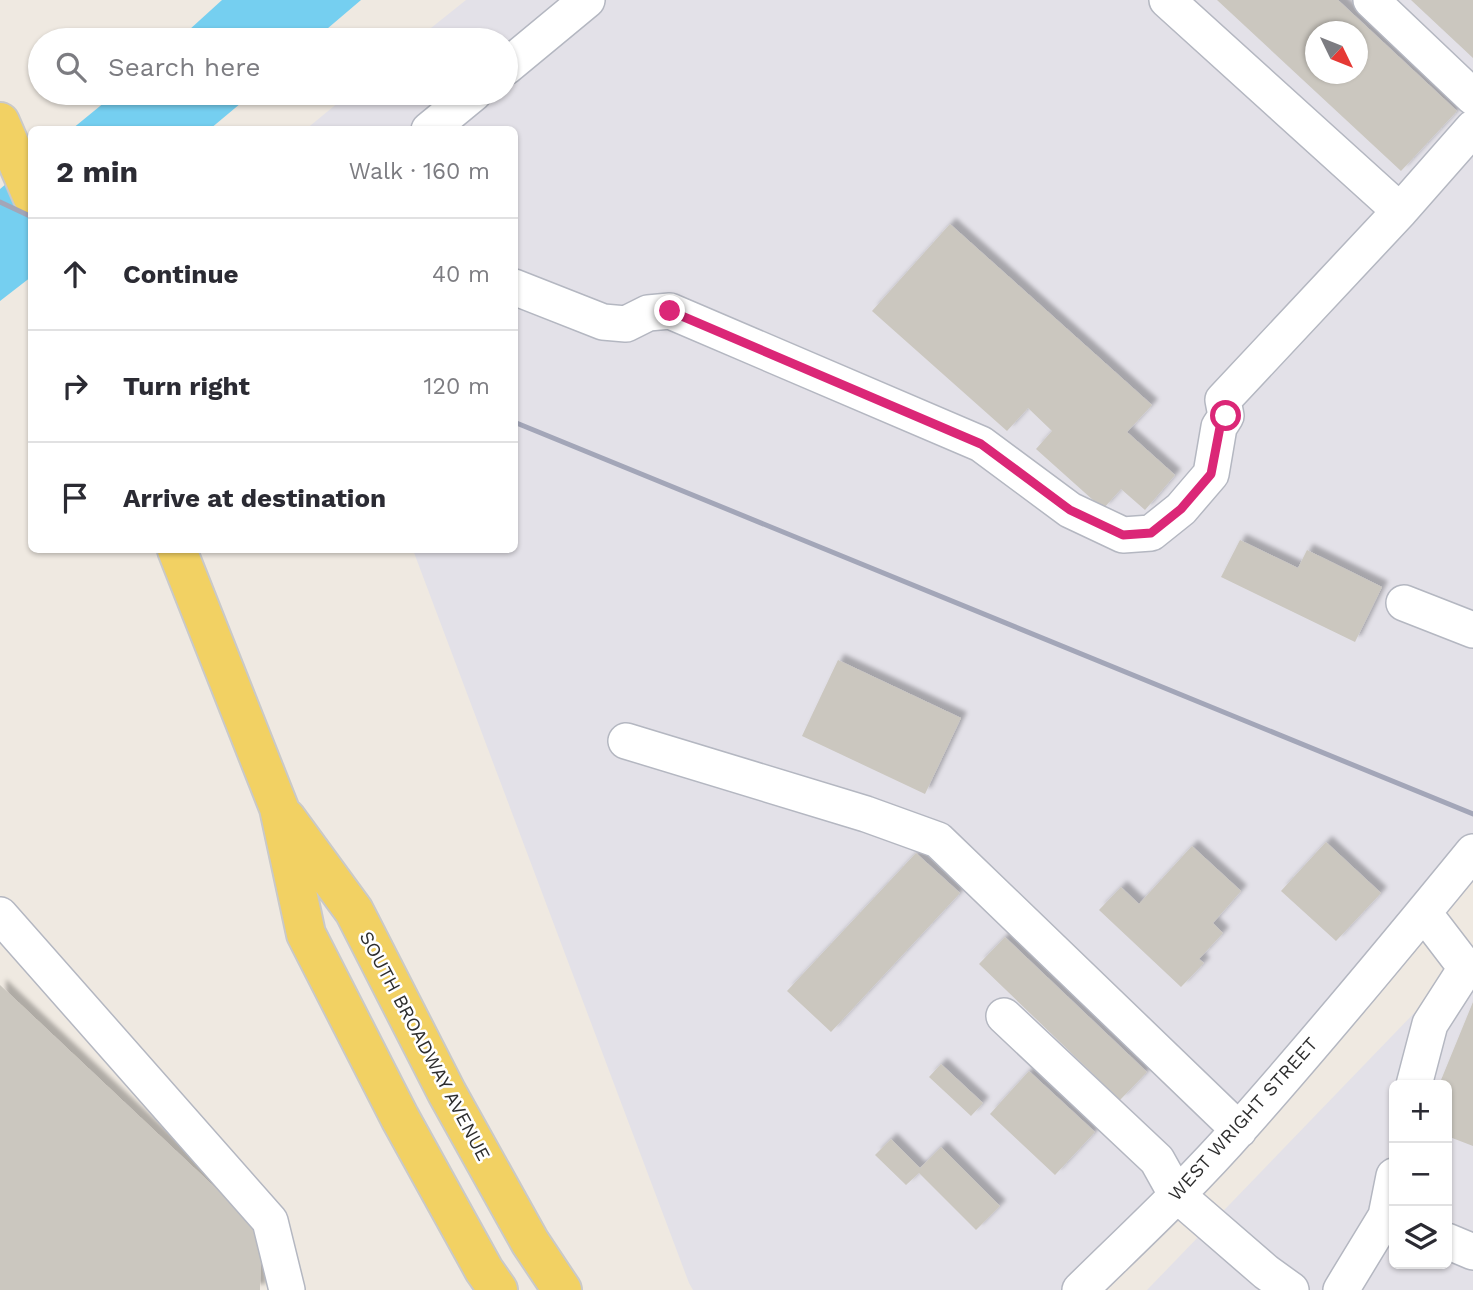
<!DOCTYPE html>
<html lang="en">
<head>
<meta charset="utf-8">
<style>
	body { margin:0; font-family:"Work Sans",sans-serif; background:#f7f7f7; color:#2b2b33 }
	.controls { position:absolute; right:21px; bottom:21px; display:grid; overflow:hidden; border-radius:10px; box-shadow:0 2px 5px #0004 }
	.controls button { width:63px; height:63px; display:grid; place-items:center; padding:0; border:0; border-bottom:2px solid #e1e1e2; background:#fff; color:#2b2b33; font:35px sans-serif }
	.compass { position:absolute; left:1305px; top:21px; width:63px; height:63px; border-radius:50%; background:#fff; box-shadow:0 2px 5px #0004; rotate:133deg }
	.stop { position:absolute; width:21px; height:21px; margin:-16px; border:5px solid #db2777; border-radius:50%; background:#fff }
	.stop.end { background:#db2777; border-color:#fff; box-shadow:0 2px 7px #0008 }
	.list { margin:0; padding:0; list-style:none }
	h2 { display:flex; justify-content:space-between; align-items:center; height:91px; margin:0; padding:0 28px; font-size:30px }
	h2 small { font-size:23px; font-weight:400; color:#7c7c81 }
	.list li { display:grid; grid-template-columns:46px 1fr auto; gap:21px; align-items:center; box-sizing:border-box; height:112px; padding:0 28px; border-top:2px solid #e1e1e2 }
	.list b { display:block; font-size:26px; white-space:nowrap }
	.list em { font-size:23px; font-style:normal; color:#7c7c81 }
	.icon { flex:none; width:38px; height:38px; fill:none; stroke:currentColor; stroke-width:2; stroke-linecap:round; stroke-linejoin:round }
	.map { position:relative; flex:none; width:1473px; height:1290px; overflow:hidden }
	.search { position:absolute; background:#fff; box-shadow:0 2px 5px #0004; left:28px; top:28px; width:490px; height:77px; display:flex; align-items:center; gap:18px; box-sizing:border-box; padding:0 24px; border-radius:38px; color:#7c7c81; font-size:26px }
	.panel { position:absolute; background:#fff; box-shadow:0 2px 5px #0004; left:28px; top:126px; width:490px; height:427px; border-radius:10px }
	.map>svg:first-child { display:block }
	.industrial { fill:#e3e1e8; fill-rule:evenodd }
	.water { fill:#75cff0 }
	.building { fill:#cbc7bf; fill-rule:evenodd; filter:url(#shadow) }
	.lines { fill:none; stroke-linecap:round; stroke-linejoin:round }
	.minor-casing { stroke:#b4b7c1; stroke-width:38 }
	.major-casing { stroke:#c9c9c9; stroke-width:42 }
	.minor { stroke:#fff; stroke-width:35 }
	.major { stroke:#f2d163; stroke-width:38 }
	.rail { stroke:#a3a6b8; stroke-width:5 }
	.route { stroke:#db2777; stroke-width:9 }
	.labels { text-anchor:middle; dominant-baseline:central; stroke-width:5; stroke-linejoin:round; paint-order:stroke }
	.street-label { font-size:19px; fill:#2e2e2e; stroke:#fff }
</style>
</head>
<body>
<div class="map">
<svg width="1473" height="1290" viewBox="0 0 1473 1290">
	<defs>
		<filter id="shadow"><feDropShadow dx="6" dy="-6" stdDeviation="2" flood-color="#0004"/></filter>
	</defs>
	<rect width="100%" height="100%" fill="#efe9e1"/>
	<path class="industrial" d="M 466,0 L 1473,0 L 1473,862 L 1062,1290 L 693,1290 L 689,1283 L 413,550 L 514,550 L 514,130 L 305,130 L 350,93 L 506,93 L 506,40 L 416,40 ZM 1316,32 L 1358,32 L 1358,74 L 1316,74 Z
		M 1473,952 L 1473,1290 L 1147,1290 ZM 1394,1085 L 1447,1085 L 1447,1264 L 1394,1264 Z"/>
	<path class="water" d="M 222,0 L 361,0 L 314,40 L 178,40 Z
		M 116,93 L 253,93 L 210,129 L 72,129 Z
		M 31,163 L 31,277 L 0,301 L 0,189 Z"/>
	<path class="building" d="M 1217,0 L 1338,0 L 1457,111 L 1401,171 ZM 1316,32 L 1358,32 L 1358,74 L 1316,74 Z
		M 1411,0 L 1473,0 L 1473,58 Z
		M 950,224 L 1152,405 L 1127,432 L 1175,475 L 1145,510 L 1121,489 L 1103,509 L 1036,449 L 1052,431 L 1028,408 L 1007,431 L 872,311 Z
		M 1240,540 L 1298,568 L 1307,550 L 1382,587 L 1355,642 L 1221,577 Z
		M 838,660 L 961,718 L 925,794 L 802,736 Z
		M 1326,842 L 1381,893 L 1336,941 L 1281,891 Z
		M 1192,846 L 1241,891 L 1213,923 L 1223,933 L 1199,959 L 1204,963 L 1181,987 L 1099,910 L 1121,887 L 1139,904 Z
		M 916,853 L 960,893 L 831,1032 L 787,991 Z
		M 1005,937 L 1147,1072 L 1120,1100 L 979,964 Z
		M 0,985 L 261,1231 L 260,1290 L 0,1290 Z
		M 1473,1002 L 1473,1146 L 1447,1136 L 1447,1085 L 1439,1085 Z
		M 941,1064 L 983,1103 L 971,1116 L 929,1077 Z
		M 1029,1071 L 1095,1132 L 1055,1175 L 990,1114 Z
		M 891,1139 L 920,1168 L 941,1147 L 1000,1206 L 976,1230 L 919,1173 L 906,1185 L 875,1155 Z"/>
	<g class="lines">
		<g class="minor-casing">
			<path id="minor" d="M 1167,0 L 1400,211 L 1473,128
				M 1371,0 L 1473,97
				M 506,67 L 587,0
				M 429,130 L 474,93
				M 514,287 L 603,322 L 626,324 L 648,313 L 670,311 L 981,444 L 1070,510 L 1123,535 L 1151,533 L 1181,509 L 1211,474 L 1219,427 L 1226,416 L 1223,400 L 1400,211
				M 1404,603 L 1473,630
				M 626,741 L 866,814 L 938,840 L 1239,1130
				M 0,915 L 270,1221 L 287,1290
				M 1004,1016 L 1157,1160 L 1176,1194 L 1266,1272 L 1291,1290
				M 1414,1085 L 1430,1024 L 1466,968 L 1424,913
				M 1386,1216 L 1394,1176
				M 1447,1241 L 1473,1252
				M 1080,1290 C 1134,1237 1190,1185 1240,1128 C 1320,1038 1397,945 1473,852
				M 1341,1290 L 1386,1216 L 1394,1219"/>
		</g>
		<g class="major-casing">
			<path id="major" d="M 0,122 L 32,196
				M 177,550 L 279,808 L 306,934 L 400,1118 L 484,1270 L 498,1290
				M 286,818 L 354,911 L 447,1093 L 530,1242 L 562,1290"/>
		</g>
		<use href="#minor" class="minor"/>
		<use href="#major" class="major"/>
		<path class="rail" d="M 0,202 L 32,217
			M 514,422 L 1473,814"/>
	</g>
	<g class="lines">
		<path class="route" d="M 670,311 L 981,444 L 1070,510 L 1123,535 L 1151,533 L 1181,509 L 1211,474 L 1220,427 L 1226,416"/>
	</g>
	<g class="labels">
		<g class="street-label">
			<text transform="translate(425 1046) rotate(62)">SOUTH BROADWAY AVENUE</text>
			<text transform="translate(1243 1119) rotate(-48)">WEST WRIGHT STREET</text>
		</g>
	</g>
</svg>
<div class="controls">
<button>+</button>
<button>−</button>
<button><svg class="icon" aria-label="layers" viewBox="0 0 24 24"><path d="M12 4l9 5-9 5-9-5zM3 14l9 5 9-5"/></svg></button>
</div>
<svg class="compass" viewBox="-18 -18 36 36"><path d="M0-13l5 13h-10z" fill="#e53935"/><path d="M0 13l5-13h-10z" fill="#7c7c81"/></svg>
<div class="stop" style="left:1226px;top:416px"></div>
<div class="stop end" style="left:670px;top:311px"></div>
<div class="search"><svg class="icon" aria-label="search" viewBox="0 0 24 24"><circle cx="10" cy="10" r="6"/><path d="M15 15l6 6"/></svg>Search here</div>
<section class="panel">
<h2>2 min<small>Walk · 160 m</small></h2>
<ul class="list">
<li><svg class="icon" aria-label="ahead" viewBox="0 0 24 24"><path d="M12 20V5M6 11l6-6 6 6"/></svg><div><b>Continue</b></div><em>40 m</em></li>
<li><svg class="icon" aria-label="right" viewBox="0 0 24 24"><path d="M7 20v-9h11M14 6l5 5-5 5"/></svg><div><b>Turn right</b></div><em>120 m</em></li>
<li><svg class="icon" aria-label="arrive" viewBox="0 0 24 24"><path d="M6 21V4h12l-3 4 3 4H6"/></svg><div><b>Arrive at destination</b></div></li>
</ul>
</section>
</div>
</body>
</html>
